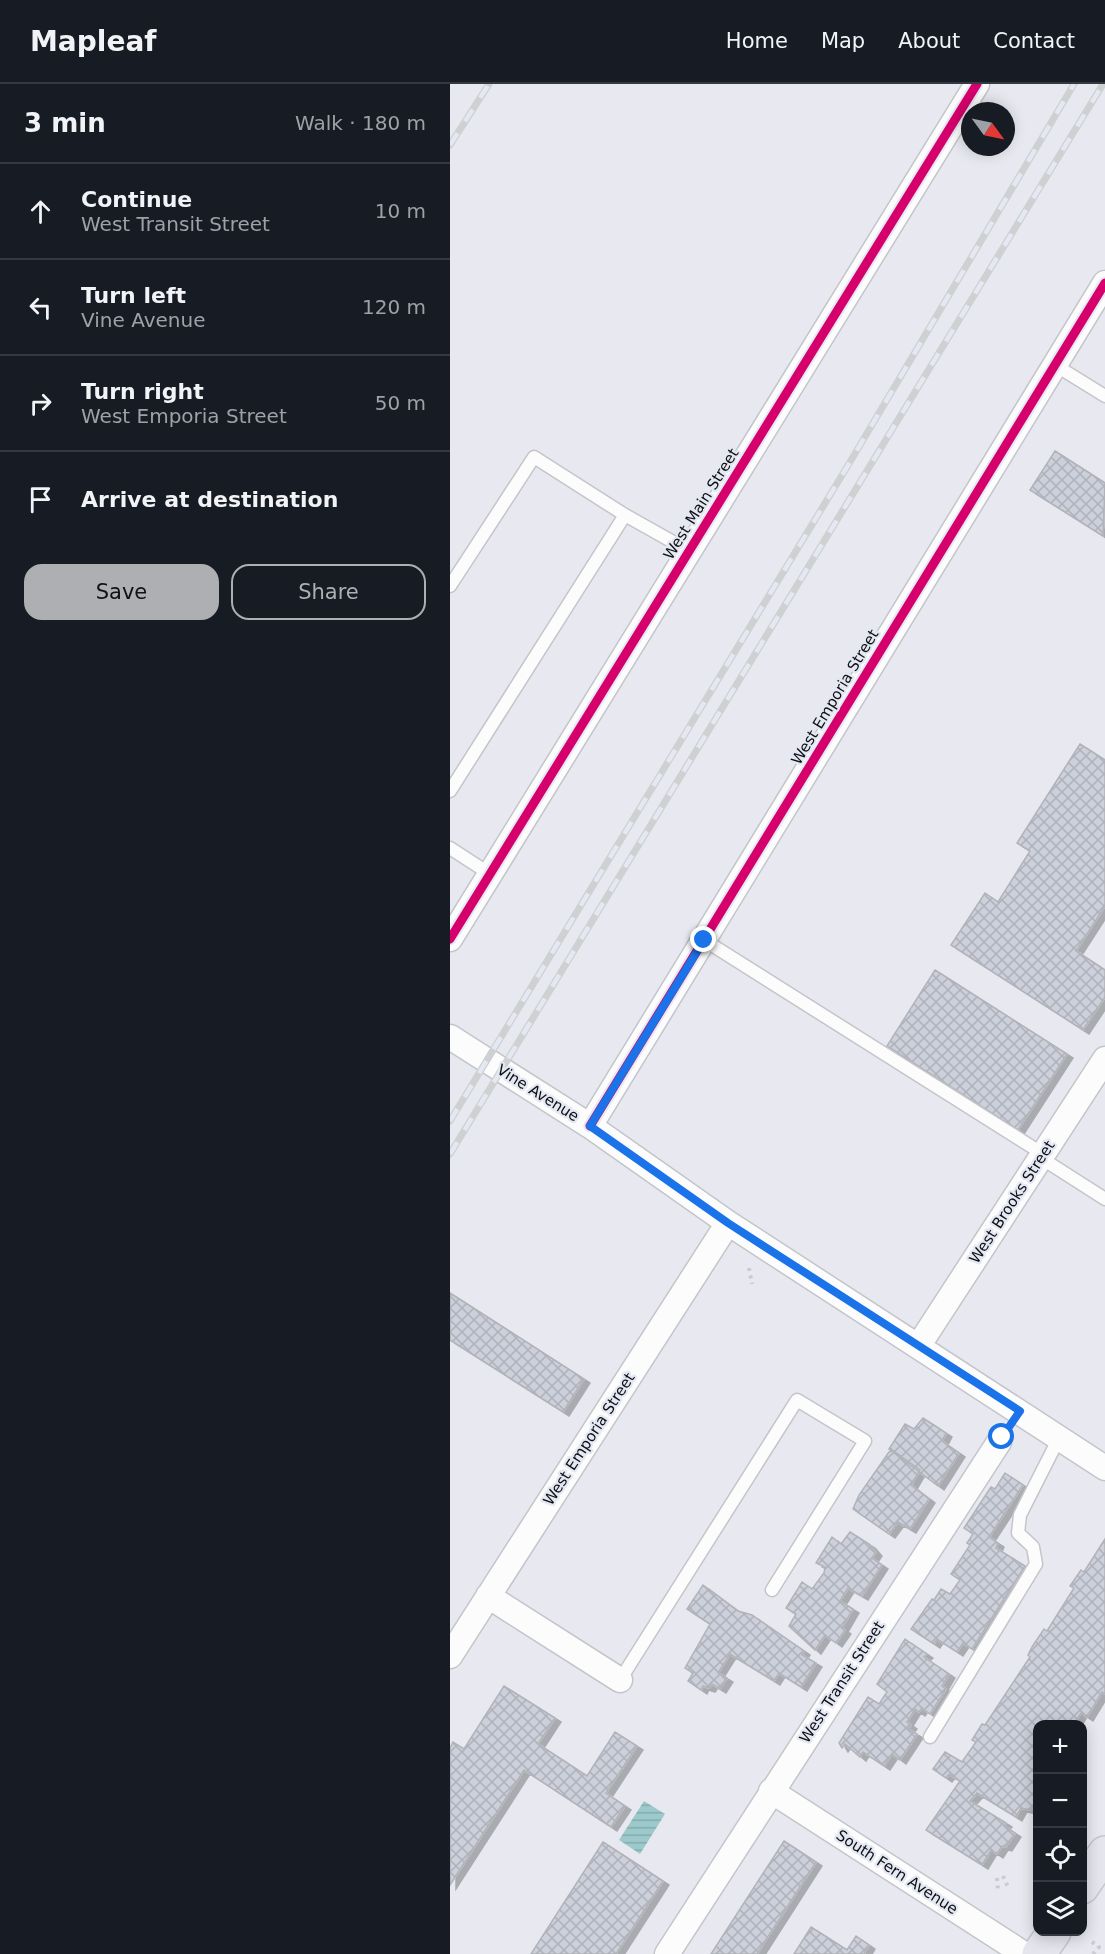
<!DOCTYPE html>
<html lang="en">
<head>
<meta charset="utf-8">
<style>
	body { margin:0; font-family:"DejaVu Sans",sans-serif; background:#20242c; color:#f1f3f6 }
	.controls { position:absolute; right:18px; bottom:18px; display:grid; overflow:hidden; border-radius:12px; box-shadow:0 3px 15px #0003 }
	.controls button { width:54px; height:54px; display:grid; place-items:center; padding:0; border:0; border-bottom:2px solid #363941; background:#171b24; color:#f1f3f6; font:30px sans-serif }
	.compass { position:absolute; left:511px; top:18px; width:54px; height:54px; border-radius:50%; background:#171b24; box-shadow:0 3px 15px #0003; rotate:123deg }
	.stop { position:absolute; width:18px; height:18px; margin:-14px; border:4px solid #1a73e8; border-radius:50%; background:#fff }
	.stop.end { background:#1a73e8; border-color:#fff; box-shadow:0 2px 6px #0008 }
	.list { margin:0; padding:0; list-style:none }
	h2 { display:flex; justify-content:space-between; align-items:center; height:78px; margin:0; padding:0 24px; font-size:26px }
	h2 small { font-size:20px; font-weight:400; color:#9ea1a6 }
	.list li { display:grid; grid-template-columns:39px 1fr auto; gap:18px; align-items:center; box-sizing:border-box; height:96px; padding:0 24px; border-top:2px solid #363941 }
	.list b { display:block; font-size:22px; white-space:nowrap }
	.list p { margin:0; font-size:20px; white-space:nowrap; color:#9ea1a6 }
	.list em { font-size:20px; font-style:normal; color:#9ea1a6 }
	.actions { display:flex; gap:12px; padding:18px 24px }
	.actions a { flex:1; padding:14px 0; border:2px solid #adafb2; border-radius:18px; text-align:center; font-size:21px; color:#adafb2 }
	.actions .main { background:#adafb2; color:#111 }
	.icon { flex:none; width:33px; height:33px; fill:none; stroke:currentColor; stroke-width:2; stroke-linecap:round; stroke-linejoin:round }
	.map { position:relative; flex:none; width:655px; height:1870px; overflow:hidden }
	header { display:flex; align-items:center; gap:36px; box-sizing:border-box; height:84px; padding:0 30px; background:#171b24; border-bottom:2px solid #363941 }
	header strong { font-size:28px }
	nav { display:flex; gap:33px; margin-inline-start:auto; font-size:21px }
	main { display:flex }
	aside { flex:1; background:#171b24 }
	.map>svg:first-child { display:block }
	.water { fill:url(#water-rules) }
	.building { fill:url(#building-cross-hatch); stroke:#b2b3b7; stroke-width:1.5; filter:url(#shadow) }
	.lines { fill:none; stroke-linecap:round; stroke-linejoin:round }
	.lane-casing { stroke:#c4c5ca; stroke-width:15 }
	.street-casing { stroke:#c4c5ca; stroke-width:27 }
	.primary-casing { stroke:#c7c7ca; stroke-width:36 }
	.path { stroke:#cacbcd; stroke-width:4; stroke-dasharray:3 4.5; stroke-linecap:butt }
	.lane { stroke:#fcfcfd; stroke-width:12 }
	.street { stroke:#fcfcfd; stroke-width:24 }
	.primary { stroke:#e5e6ed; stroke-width:33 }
	.rail-casing { stroke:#ced0d1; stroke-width:7 }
	.rail { stroke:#e4e8f3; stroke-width:4.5; stroke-dasharray:14; stroke-linecap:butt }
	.cycleway-casing { stroke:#e4e8f3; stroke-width:13 }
	.cycleway { stroke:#d6006c; stroke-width:9 }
	.route { stroke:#1a73e8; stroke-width:8 }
	.labels { text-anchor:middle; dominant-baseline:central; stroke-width:4.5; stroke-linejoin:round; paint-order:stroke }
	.street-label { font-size:15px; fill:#0e0f13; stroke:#e4e8f3 }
</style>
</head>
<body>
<header>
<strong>Mapleaf</strong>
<nav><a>Home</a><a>Map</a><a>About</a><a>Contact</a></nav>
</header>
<main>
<aside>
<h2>3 min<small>Walk · 180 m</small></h2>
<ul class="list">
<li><svg class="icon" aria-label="ahead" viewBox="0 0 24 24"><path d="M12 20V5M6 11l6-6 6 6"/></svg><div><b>Continue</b><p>West Transit Street</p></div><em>10 m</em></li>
<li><svg class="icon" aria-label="left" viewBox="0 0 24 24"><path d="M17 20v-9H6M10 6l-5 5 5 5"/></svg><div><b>Turn left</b><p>Vine Avenue</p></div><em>120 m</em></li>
<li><svg class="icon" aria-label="right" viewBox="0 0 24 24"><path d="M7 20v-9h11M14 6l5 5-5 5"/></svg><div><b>Turn right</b><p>West Emporia Street</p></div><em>50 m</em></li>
<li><svg class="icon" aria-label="arrive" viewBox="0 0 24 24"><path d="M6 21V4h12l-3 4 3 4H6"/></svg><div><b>Arrive at destination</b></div></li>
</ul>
<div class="actions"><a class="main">Save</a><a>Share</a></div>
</aside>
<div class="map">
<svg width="655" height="1870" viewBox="0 0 655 1870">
	<defs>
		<pattern id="water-rules" width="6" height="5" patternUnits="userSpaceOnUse" patternTransform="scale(1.5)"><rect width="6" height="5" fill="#9cc9cb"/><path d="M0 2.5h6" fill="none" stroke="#85abad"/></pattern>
		<pattern id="building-cross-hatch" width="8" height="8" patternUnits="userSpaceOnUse" patternTransform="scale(1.5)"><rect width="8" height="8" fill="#ccd0db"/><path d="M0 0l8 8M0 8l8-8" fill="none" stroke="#aeb1bb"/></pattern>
		<filter id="shadow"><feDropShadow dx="6" dy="4" stdDeviation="0" flood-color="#0004"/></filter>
	</defs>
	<rect width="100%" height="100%" fill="#e8e9f0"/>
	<path class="water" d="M 194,1717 L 215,1730 L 190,1770 L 169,1756 Z"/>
	<path class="building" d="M 605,367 L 655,399 L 653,452 L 580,406 Z
		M 630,660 L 655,676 L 655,822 L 626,867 L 655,886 L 655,913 L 633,946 L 501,861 L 535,809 L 548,818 L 580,767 L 567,759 Z
		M 485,886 L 617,970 L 568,1046 L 437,962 Z
		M 0,1209 L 134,1295 L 113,1328 L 0,1256 Z
		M 473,1334 L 496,1349 L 492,1357 L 509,1369 L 488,1402 L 439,1365 L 455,1340 L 464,1345 Z
		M 441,1365 L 470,1386 L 461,1401 L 479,1415 L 460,1445 L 448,1438 L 439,1450 L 403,1425 L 409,1411 Z
		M 555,1389 L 573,1401 L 539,1453 L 548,1459 L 546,1464 L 575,1482 L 522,1565 L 513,1559 L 507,1568 L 487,1555 L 484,1560 L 461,1545 L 482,1515 L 484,1516 L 491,1505 L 500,1510 L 510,1496 L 501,1490 L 520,1461 L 517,1459 L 523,1450 L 514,1444 L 541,1403 L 545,1405 Z
		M 400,1448 L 419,1460 L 426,1468 L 422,1474 L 432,1481 L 412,1512 L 398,1504 L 390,1517 L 403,1525 L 392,1544 L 395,1546 L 386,1559 L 375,1551 L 365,1566 L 339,1542 L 346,1530 L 336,1524 L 352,1498 L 362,1505 L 374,1489 L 375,1483 L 366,1479 L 382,1453 L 391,1460 Z
		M 655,1455 L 655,1610 L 652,1608 L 637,1633 L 631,1629 L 626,1637 L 628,1640 L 588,1640 L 588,1716 L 581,1726 L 571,1724 L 566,1733 L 527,1709 L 520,1717 L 556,1739 L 554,1742 L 565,1749 L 556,1763 L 552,1762 L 547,1770 L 541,1766 L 532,1781 L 476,1746 L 510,1697 L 499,1690 L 496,1694 L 483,1685 L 495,1668 L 512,1678 L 526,1658 L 522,1656 L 532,1640 L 535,1641 L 580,1573 L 578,1571 L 582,1563 L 594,1545 L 597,1547 L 624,1504 L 620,1502 L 631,1486 L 634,1488 Z
		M 253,1501 L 288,1527 L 302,1531 L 354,1567 L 352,1571 L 366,1579 L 351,1603 L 329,1589 L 324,1597 L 280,1570 L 268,1589 L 277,1594 L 270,1605 L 262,1600 L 259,1604 L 253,1602 L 251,1606 L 238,1597 L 243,1589 L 235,1584 L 260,1540 L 237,1525 Z
		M 455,1555 L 477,1570 L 474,1573 L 499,1590 L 492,1602 L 496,1605 L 480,1630 L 472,1624 L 469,1628 L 465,1625 L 457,1638 L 461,1641 L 458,1645 L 467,1650 L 450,1676 L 442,1670 L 434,1682 L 413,1668 L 410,1673 L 395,1660 L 392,1664 L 389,1659 L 418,1613 L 429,1620 L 437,1608 L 427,1600 Z
		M 54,1602 L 105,1634 L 88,1660 L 137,1692 L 165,1648 L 187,1662 L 156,1709 L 175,1722 L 161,1743 L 74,1686 L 0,1801 L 0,1664 L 3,1658 L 14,1665 Z
		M 334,1757 L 366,1778 L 307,1870 L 261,1870 Z
		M 153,1758 L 213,1797 L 166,1870 L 81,1870 Z
		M 361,1843 L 397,1866 L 406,1852 L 419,1861 L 414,1870 L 344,1870 Z"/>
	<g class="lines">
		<g class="lane-casing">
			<path id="lane" d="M 605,281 L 655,312
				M 175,431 L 239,467
				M 0,502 L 84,373 L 175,431 L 0,707
				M 0,764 L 40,790
				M 254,856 L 593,1070
				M 591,1074 L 655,1115
				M 170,1596 L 347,1316 L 415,1357 L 322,1506
				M 480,1653 L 586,1480 L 583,1463 L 568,1449 L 570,1431 L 609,1354"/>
		</g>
		<g class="street-casing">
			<path id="street" d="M 0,855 L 527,0
				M 0,953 L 140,1042 L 278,1139 L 655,1384
				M 140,1042 L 655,199
				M 469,1261 L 655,975
				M 38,1512 L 170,1596
				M 0,1572 L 278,1139
				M 321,1707 L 574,1870
				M 217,1870 L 549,1358"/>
		</g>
		<g class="primary-casing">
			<path id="primary" d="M 632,1803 L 655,1769
				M 589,1870 L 604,1848"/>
		</g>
		<path class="path" d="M 299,1184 L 302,1200
			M 553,1792 L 558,1803
			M 547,1794 L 548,1807
			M 642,1858 L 649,1863 L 643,1870"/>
		<use href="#lane" class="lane"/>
		<use href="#street" class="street"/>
		<use href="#primary" class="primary"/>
		<g class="rail-casing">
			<path id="rail" d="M 0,61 L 39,0
				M 0,1037 L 397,383 L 624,0
				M 0,1070 L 653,0"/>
		</g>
		<use href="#rail" class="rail"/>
		<g class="cycleway-casing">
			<path id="cycleway" d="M 0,855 L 527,0
				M 140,1042 L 655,199"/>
		</g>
		<use href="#cycleway" class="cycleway"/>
	</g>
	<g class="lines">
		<path class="route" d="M 254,856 L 140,1042 L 278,1139 L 570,1327 L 552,1353"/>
	</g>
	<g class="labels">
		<g class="street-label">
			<text transform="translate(251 420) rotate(-58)">West Main Street</text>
			<text transform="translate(385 613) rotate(-59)">West Emporia Street</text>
			<text transform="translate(88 1009) rotate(32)">Vine Avenue</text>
			<text transform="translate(562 1118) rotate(-57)">West Brooks Street</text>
			<text transform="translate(139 1355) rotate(-57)">West Emporia Street</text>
			<text transform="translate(392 1598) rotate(-57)">West Transit Street</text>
			<text transform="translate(447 1788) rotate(33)">South Fern Avenue</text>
		</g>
	</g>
</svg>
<div class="controls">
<button>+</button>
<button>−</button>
<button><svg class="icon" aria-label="locate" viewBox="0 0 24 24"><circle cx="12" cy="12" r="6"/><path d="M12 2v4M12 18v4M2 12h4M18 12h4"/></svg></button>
<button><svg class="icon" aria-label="layers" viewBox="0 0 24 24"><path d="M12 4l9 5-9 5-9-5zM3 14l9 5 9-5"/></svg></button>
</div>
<svg class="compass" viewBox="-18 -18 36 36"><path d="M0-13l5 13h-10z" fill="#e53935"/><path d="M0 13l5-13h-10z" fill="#9ea1a6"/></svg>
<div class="stop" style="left:552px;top:1353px"></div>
<div class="stop end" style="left:254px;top:856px"></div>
</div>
</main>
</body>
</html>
